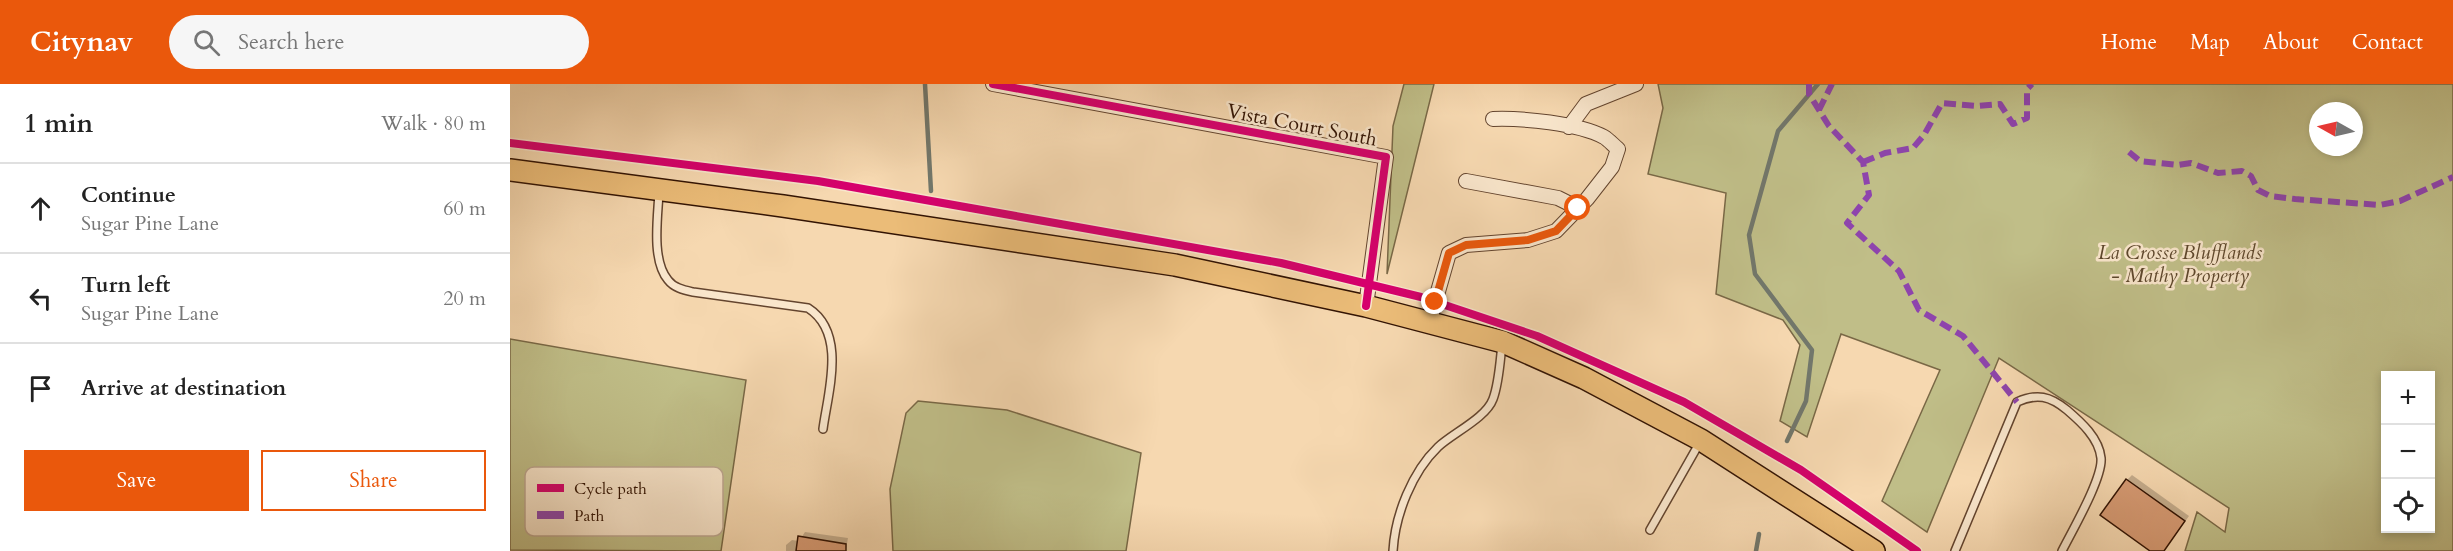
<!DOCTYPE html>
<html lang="en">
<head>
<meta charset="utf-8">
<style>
	body { margin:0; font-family:Cardo,serif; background:#f6f6f6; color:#222 }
	.controls { position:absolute; right:18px; bottom:18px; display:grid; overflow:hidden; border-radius:0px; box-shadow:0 3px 9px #0003 }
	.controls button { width:54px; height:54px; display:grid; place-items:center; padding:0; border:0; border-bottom:2px solid #e0e0e0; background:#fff; color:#222; font:30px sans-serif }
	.compass { position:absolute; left:1799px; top:18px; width:54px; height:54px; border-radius:50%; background:#fff; box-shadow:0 3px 9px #0003; rotate:278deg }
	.stop { position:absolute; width:18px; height:18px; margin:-14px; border:4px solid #ea580c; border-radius:50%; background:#fff }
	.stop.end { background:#ea580c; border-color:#fff; box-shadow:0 2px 6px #0008 }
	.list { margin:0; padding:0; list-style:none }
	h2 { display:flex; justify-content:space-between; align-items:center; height:78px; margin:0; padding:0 24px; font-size:26px }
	h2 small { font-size:20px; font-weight:400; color:#767676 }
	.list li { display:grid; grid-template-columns:39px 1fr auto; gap:18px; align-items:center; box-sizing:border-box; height:90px; padding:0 24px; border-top:2px solid #e0e0e0 }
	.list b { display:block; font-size:22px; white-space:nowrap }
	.list p { margin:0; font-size:20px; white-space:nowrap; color:#767676 }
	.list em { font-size:20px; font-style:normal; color:#767676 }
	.actions { display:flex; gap:12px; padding:18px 24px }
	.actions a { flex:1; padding:14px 0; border:2px solid #ea580c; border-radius:0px; text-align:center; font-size:21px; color:#ea580c }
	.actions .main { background:#ea580c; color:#fff }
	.icon { flex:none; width:33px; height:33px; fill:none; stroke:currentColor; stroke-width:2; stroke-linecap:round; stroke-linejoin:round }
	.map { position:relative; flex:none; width:1943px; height:467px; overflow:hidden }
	header { display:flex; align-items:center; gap:36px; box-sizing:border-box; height:84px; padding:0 30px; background:#ea580c; color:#fff }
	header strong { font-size:28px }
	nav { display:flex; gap:33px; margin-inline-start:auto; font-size:21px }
	.search { width:420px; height:54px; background:#f6f6f6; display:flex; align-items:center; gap:15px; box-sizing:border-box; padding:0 21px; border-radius:33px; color:#767676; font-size:22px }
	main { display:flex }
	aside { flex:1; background:#fff }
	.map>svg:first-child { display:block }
	.green { fill:#c0be88; stroke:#796846; stroke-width:1.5; fill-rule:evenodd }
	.shadow { fill:#0003 }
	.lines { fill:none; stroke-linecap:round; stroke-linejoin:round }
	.stream { stroke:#72776b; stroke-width:4.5 }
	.building { fill:#d69a73; stroke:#321303; stroke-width:1.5 }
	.service-casing { stroke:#63442e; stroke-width:10 }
	.minor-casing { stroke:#63442e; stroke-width:16 }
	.primary-casing { stroke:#321303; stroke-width:24 }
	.service { stroke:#f9e6cc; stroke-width:7 }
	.minor { stroke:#f9e6cc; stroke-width:14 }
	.primary { stroke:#ebbc78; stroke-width:21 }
	.quiet { stroke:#8e44ad; stroke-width:6; stroke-dasharray:12 6; stroke-linecap:butt }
	.cycleway-casing { stroke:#f9e6cc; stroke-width:11 }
	.cycleway { stroke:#d6006c; stroke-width:8 }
	.route { stroke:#ea580c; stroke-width:8 }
	.labels { text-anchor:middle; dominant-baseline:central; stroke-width:5; stroke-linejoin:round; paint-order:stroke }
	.street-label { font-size:20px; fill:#321303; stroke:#f9e6cc }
	.park-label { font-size:20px; font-style:italic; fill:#5d462b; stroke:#f9e6cc }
	.key { fill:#f9e6cc; stroke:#bda790; stroke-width:1.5 }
	.key-label { font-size:16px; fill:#321303 }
</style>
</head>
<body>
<header>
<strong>Citynav</strong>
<div class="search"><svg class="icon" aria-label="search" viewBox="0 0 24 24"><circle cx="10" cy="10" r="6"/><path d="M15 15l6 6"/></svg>Search here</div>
<nav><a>Home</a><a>Map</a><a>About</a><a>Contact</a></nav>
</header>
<main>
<aside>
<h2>1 min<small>Walk · 80 m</small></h2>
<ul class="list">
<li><svg class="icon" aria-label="ahead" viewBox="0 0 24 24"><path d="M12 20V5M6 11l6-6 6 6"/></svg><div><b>Continue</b><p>Sugar Pine Lane</p></div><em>60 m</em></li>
<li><svg class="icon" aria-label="left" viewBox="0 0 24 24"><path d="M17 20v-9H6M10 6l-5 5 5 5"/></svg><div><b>Turn left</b><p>Sugar Pine Lane</p></div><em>20 m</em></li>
<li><svg class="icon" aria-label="arrive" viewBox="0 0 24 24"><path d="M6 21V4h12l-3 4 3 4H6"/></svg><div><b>Arrive at destination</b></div></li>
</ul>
<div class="actions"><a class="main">Save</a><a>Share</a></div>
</aside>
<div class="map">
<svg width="1943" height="467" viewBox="0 0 1943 467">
	<rect width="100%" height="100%" fill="#f6d8b0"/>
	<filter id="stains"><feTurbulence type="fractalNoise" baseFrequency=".00333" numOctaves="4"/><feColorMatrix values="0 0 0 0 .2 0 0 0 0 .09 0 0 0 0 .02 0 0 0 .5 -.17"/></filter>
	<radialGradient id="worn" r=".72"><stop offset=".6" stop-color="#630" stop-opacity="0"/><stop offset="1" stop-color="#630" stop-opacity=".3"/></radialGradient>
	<path class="green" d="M 894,0 L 924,0 L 877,190 L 883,42 Z
		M 1148,0 L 1943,0 L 1943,467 L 1675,467 L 1687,428 L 1715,448 L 1719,424 L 1489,274 L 1417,448 L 1372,417 L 1430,286 L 1331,250 L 1297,353 L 1270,337 L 1290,261 L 1273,236 L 1206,210 L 1216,109 L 1138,90 L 1153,24 ZM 1808,27 L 1844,27 L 1844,63 L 1808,63 ZM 1876,292 L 1920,292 L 1920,444 L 1876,444 Z
		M 0,255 L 236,296 L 211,467 L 0,466 Z
		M 408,317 L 497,326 L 631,369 L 616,467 L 383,467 L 380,405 L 396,329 Z"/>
	<path class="shadow" d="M 1622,391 L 1679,432 L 1654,467 L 1643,467 L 1617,396 Z
		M 295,448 L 338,454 L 336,465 L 334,467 L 276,467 L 276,461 L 282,456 L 289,457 Z"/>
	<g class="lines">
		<path class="stream" d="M 415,0 L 421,107
			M 1277,357 L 1296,317 L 1302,266 L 1245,190 L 1239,151 L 1268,47 L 1308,0
			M 1246,467 L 1249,450"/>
	</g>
	<path class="building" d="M 1616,395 L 1675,437 L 1654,467 L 1640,467 L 1590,431 Z
		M 288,452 L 336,460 L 336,467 L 286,467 Z"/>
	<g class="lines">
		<g class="service-casing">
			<path id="service" d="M 149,108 C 148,132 141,176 158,196 C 164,204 174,206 183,208 L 298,224 C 337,249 318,308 313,345
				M 1140,446 L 1190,358
				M 883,467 C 885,431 902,388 928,363 C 943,349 976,334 983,315 C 989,299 990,278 992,260
				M 1445,467 L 1507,318 C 1527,309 1540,312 1557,326 C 1571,338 1589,354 1591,374 C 1593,394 1562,447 1552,467"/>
		</g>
		<g class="minor-casing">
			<path id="minor" d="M 483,0 L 876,73 L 856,222
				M 1059,43 L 1076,20 L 1126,0
				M 956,97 L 1048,114 L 1068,124
				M 919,239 L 939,169 L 956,161 L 1018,156 L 1046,147 L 1077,115 L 1102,83 L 1108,65 C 1103,61 1099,56 1094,53 C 1068,39 1012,34 983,35"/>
		</g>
		<g class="primary-casing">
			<path id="primary" d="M 0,86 L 273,122 L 665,181 L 856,222 L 993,258 L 1074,294 L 1191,356 L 1364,467"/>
		</g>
		<use href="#service" class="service"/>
		<use href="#minor" class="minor"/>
		<use href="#primary" class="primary"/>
		<path class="quiet" d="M 1299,0 L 1299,10 L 1319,42 L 1353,78 L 1359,111 L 1337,139 L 1389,187 L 1409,226 L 1453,252 L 1507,318
			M 1309,26 L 1322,0
			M 1619,68 L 1630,77 L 1668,81 L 1681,79 L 1708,89 L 1732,87 L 1741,92 L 1748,106 L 1760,112 L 1785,115 L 1870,121 L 1890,117 L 1943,93
			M 1353,78 L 1375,69 L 1403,64 L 1414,51 L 1432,19 L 1468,22 L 1490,20 L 1503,40 L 1517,34 L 1517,5 L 1522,0"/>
		<g class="cycleway-casing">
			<path id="cycleway" d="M 483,0 L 876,73 L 856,222
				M 0,59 L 308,97 L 771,179 L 911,213 L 1027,252 L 1174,318 L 1291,386 L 1407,467"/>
		</g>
		<use href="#cycleway" class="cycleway"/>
	</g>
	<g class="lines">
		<path class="route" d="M 925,218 L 939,169 L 956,161 L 1018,156 L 1046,147 L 1068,124"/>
	</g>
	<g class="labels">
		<g class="street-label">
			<text transform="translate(792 41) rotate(11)">Vista Court South</text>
		</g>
		<g class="park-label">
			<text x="1670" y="168">La Crosse Blufflands<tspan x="1670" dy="23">- Mathy Property</tspan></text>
		</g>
	</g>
	<rect x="15" y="383" width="198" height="69" rx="9" class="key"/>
	<rect x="27" y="400" width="27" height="8" fill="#d6006c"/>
	<rect x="27" y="427" width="27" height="8" fill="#8e44ad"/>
	<g class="key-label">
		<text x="64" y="410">Cycle path</text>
		<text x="64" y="437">Path</text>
	</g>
	<rect width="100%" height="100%" filter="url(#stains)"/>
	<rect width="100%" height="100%" fill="url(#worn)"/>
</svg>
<div class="controls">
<button>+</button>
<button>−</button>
<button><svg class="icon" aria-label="locate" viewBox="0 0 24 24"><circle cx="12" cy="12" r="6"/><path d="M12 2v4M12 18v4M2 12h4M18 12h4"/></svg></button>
</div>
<svg class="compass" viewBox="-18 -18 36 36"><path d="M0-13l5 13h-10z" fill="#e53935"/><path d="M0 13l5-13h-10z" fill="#767676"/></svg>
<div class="stop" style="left:1068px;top:124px"></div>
<div class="stop end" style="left:925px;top:218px"></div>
</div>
</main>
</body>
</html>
